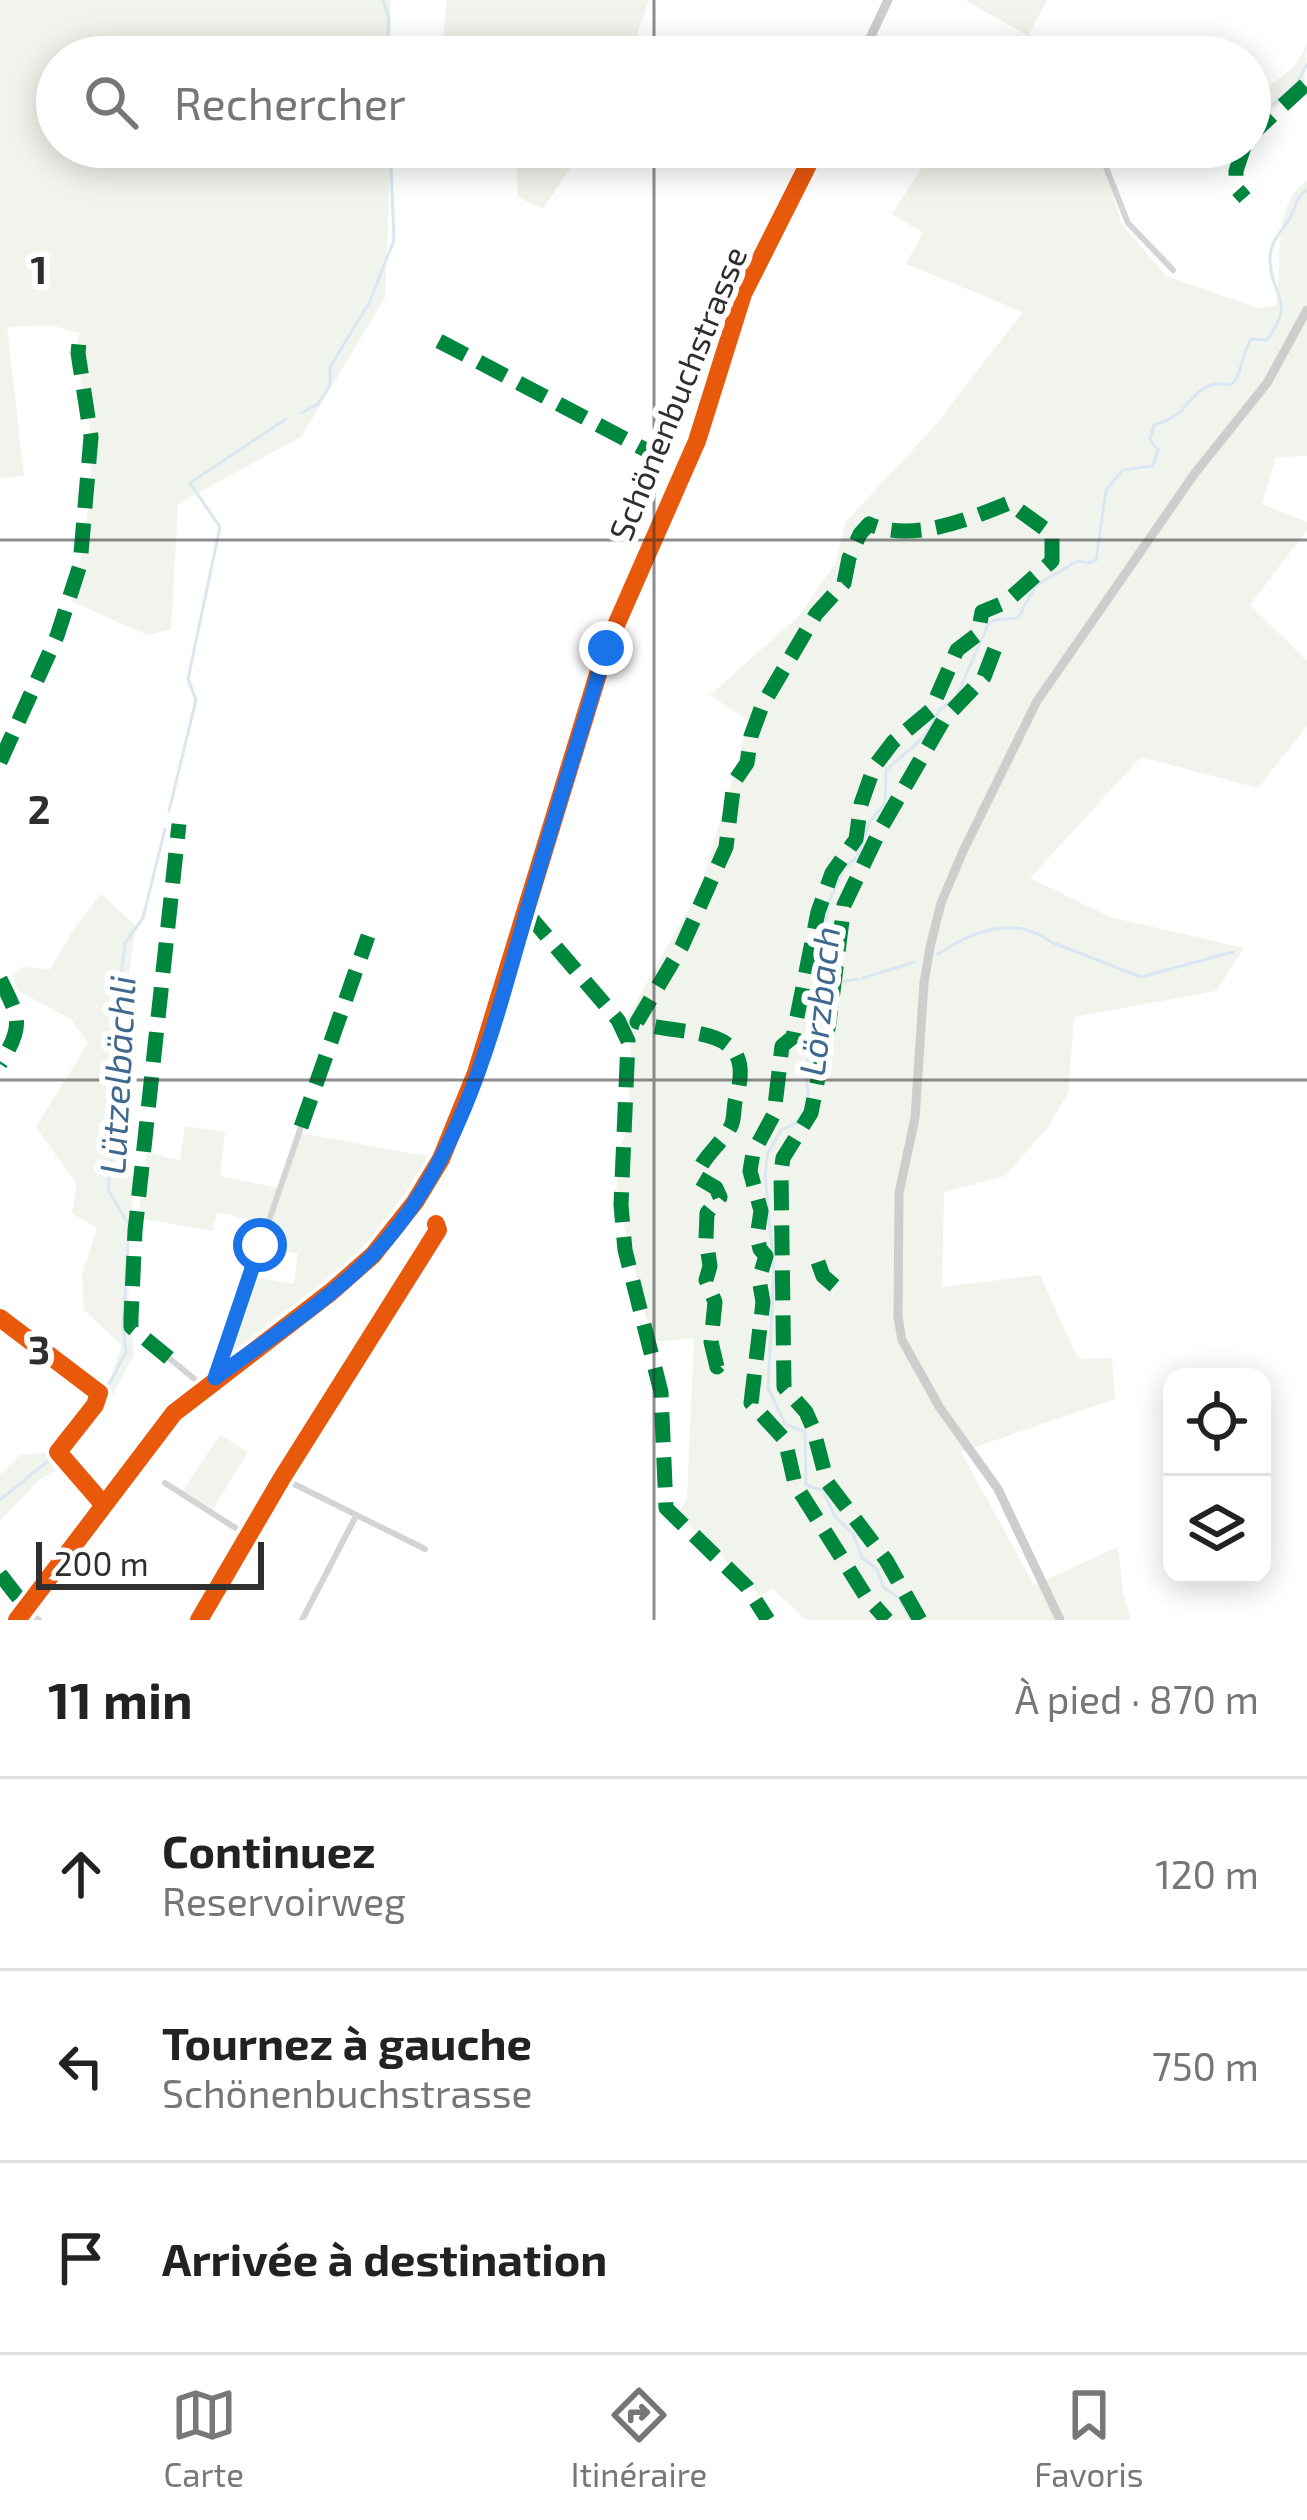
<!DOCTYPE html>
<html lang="fr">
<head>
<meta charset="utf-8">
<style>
	body { margin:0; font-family:"Exo 2",sans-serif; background:#f6f6f6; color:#222 }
	.controls { position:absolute; right:36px; bottom:36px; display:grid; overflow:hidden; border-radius:24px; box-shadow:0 6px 30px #0003 }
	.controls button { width:108px; height:108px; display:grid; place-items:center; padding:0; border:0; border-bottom:3px solid #e0e0e0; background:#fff; color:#222; font:60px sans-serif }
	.scale { position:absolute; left:36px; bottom:30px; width:228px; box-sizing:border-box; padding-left:12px; border:6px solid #2f2f2f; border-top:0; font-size:33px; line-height:42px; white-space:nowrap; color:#2f2f2f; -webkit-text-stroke:9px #fff; paint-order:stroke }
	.stop { position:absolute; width:36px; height:36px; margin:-27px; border:9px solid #1a73e8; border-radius:50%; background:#fff }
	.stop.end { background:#1a73e8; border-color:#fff; box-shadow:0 3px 12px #0008 }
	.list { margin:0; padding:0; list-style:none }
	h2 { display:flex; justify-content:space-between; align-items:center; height:156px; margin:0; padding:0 48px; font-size:51px }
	h2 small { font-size:39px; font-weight:400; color:#767676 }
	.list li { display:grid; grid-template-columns:78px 1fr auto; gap:36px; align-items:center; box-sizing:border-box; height:192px; padding:0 48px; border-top:3px solid #e0e0e0 }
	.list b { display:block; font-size:45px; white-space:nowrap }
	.list p { margin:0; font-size:39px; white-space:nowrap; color:#767676 }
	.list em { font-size:39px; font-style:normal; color:#767676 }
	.icon { flex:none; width:66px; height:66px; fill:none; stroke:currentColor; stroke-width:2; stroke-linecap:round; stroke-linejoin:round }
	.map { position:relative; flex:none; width:1307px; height:1620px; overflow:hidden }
	.search { position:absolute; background:#fff; box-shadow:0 6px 30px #0003; left:36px; right:36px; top:36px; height:132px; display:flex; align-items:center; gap:30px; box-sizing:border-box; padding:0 42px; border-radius:66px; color:#767676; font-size:45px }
	.sheet { height:732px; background:#fff }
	nav { display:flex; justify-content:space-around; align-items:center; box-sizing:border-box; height:168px; border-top:3px solid #e0e0e0; background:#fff; font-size:33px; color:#767676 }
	nav a { display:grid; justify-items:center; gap:6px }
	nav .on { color:#787878 }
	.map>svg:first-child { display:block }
	.green { fill:#f0f4ec }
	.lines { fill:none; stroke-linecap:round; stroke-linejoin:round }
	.stream { stroke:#dae6f1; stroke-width:3 }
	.street { stroke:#d4d4d4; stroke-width:6 }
	.secondary { stroke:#cdcdcd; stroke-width:9 }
	.quiet { stroke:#00873e; stroke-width:15; stroke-dasharray:30 15; stroke-linecap:butt }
	.cycleway-casing { stroke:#fff; stroke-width:26 }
	.cycleway { stroke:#e8590c; stroke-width:18 }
	.route { stroke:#1a73e8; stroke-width:15 }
	.grid { fill:none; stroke:#2f2f2f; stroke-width:3; stroke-opacity:0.55 }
	.labels { text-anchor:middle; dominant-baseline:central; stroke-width:12; stroke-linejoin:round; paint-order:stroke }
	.street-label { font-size:33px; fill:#2f2f2f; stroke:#fff }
	.water-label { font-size:36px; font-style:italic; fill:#3f698e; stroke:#fff }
	.grid-label { font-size:39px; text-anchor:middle; font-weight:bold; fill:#2f2f2f; stroke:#fff; stroke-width:12; stroke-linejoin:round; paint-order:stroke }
</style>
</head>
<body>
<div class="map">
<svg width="1307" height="1620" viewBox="0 0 1307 1620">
	<rect width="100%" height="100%" fill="#fff"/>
	<path class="green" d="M 0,0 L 390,0 L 391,57 L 57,57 L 57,147 L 391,147 L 385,298 L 301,437 L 178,504 L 171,630 L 147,635 L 71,601 C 84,550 94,488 90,434 C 88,402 73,365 79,333 L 50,325 L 7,327 L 24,476 L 0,478 Z
		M 447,0 L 649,0 L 629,57 L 441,57 Z
		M 965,0 L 1047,0 L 1028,36 Z
		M 1307,42 L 1304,82 L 1250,131 L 1250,100 C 1272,80 1297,75 1307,42 Z
		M 516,147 L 584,147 L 543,209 L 518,197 Z
		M 935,147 L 1079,147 L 1104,165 L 1121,223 L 1166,276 L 1258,308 L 1276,306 C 1284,262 1269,210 1307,180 L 1307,456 L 1276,457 L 1262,504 L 1307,522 L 1307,530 L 1250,605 L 1307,661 L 1307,726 L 1258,788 L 1141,757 L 1030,878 L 1110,917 L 1244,948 L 1216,991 L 1074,1017 L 1068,1093 L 1048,1127 L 1005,1176 L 944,1192 L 942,1287 L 1040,1275 L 1078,1359 L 1112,1358 L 1115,1399 L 961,1452 L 1034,1585 L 1118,1547 L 1123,1593 L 1131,1620 L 806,1620 L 773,1589 L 760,1596 L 706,1540 L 678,1516 L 687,1498 L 694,1338 L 652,1342 L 619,1204 L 615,1160 L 628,1128 L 631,1046 L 624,1023 L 700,889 L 749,721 L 710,695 L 799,616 L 836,562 L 845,523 L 933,428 L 1023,312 L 906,264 L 923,233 L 892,214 Z
		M 101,894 L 136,926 L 117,1051 L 117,1109 L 123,1120 L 122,1167 L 135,1180 L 126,1263 L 134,1355 L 107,1405 L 99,1393 L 110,1379 L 122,1346 L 84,1310 L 82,1275 L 97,1228 L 72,1213 L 77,1184 L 36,1127 L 88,1043 L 71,1019 L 18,991 L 13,976 L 22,967 L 50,969 L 74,929 Z
		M 185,1126 L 225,1132 L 220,1176 L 279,1188 L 299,1133 L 432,1157 L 403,1203 L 353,1262 L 254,1344 L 249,1338 L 235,1356 L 218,1367 L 249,1276 L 294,1284 L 298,1254 L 260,1245 L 267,1224 L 217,1212 L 213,1231 L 138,1218 L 147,1153 L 180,1160 Z
		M 220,1435 L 248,1452 L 213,1509 L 182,1492 Z
		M 58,1452 L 65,1464 L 39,1480 L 0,1521 L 0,1475 L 20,1455 Z"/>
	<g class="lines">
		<path class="stream" d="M 383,0 L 389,18 L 386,57
			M 1250,124 L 1296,85 L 1307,64
			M 301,413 L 317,405 L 330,385 L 330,367 L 369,303 L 394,240 L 391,168 L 384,147
			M 169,811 L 196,700 L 188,679 L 220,527 L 190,483 L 286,419
			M 938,954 C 971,932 1016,914 1051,942 L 1141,977 L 1233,952
			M 863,978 L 915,962
			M 838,982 L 858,979
			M 98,1405 L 126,1352 L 123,1327 L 129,1225 L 108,1190 L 117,1095 L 116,1019 L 125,943 L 143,918 L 165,829
			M 0,1500 L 54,1456
			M 911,1620 L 899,1598 L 883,1587 L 877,1569 L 862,1558 L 853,1534 L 835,1516 L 823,1491 L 806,1485 L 805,1432 L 785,1424 L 768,1388 L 774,1271 L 765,1175 L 768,1153 L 781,1130 L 796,1123 L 805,1111 L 808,1093 L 806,1069 L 816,1014 L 824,992 L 826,970 L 821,957 L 828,904 L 844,868 L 857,857 L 870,821 L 885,804 L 886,770 L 924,737 L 939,711 L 956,697 L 988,625 L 994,620 L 1018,618 L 1036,585 L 1077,561 L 1089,563 L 1096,560 L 1106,490 L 1123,470 L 1153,466 L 1158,450 L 1150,440 L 1154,425 C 1162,422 1175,418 1181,411 C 1196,394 1204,380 1231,385 C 1243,373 1241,354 1251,339 L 1267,340 C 1298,298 1269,296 1270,257 C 1271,238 1285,229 1292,214 C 1297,202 1296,198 1307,190"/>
		<path class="street" d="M 868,41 L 894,57
			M 1084,147 L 1105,165 L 1128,223 L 1173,270
			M 0,1318 L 99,1393 L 95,1405 L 58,1452 L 103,1504
			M 169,1358 L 204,1387
			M 215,1378 L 301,1127
			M 282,1478 L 425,1549
			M 165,1483 L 248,1536
			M 24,1612 L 39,1620
			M 199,1620 L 282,1478 L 438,1230 L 436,1224
			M 302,1620 L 356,1516"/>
		<path class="secondary" d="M 861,57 L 888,0
			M 17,1620 L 174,1413 L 331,1292 L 373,1255 L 415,1202 L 441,1159 L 476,1073 L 606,648 L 697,441 L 743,294 L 817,147
			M 1060,1620 L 998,1489 L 940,1408 L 902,1340 L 898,1317 L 899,1193 L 915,1118 L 924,983 L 930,947 L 941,903 L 964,849 L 1037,701 L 1195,473 L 1267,383 L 1307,310"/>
		<path class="quiet" d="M 1250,136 L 1307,83
			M 1244,147 L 1236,171 L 1236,188 L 1245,198
			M 439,341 L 684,470
			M 0,762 L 57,636 L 80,565 L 91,437 L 78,353 L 80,333
			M 527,913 L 618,1020 L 628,1041 L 621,1205 L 625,1250 L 661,1392 L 666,1508 L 747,1587 L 768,1620
			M 0,979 C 20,1019 24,1025 0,1064
			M 301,1127 L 368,936
			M 818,1262 L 823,1276 L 837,1288
			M 169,1358 L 131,1327 L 131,1318 L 135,1231 L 179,824
			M 719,1365 L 717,1367 L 711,1342 L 715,1302 L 706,1280 L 710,1266 L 706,1239 L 707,1213 L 720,1197 L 716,1188 L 699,1178 L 698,1172 C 705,1155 722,1143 731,1126 C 735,1118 733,1107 736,1098 C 759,1021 684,1038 637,1022 L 682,946 L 726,847 L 734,782 L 747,763 L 751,736 L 762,706 L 816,614 L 844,583 L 849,558 L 860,534 L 869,524 C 912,543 969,519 1009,503 L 1052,534 L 1052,561 L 1006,602 L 982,612 L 978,634 L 957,650 L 931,710 L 893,742 L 874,767 L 861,804 L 856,839 L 832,873 L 818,912 L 793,1037 L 782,1046 L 774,1114 L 753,1153 L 750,1171 L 761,1211 L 757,1237 L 760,1249 L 766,1256 L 759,1279 L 763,1302 L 751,1403 L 785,1440 L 795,1484 L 865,1595 L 887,1620
			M 0,1574 L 27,1609
			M 920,1620 L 886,1560 L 827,1482 L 813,1428 L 806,1412 L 784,1387 L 781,1172 L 783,1158 L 811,1113 L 829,1023 L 844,905 L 881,828 L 944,719 L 984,677 L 997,643"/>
		<g class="cycleway-casing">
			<path id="cycleway" d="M 0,1318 L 99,1393 L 95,1405 L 58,1452 L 103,1504
				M 17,1620 L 174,1413 L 331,1292 L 373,1255 L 415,1202 L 441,1159 L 476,1073 L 606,648 L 697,441 L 743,294 L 817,147
				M 199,1620 L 282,1478 L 438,1230 L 436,1224"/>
		</g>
		<use href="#cycleway" class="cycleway"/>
	</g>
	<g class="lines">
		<path class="route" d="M 260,1245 L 215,1378 C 268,1339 327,1302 373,1255 C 468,1156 497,1011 535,883 C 558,805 583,727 606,648"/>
	</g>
	<path class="grid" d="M 654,0 L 654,57M 654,147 L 654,1620M 0,540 L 1307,540M 0,1080 L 1307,1080"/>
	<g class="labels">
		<g class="street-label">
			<text transform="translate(677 393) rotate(-68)">Schönenbuchstrasse</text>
		</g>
		<g class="water-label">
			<text transform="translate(818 1001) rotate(-84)">Lörzbach</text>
			<text transform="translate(116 1075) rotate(-87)">Lützelbächli</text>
		</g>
	</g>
	<g class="grid-label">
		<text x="39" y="284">1</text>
		<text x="39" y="824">2</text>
		<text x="39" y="1364">3</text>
	</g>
</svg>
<div class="controls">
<button><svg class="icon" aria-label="locate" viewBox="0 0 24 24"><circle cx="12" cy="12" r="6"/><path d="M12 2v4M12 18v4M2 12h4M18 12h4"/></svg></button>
<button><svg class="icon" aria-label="layers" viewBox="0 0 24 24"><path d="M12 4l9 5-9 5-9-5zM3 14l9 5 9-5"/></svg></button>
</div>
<div class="scale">200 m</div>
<div class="stop" style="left:260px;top:1245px"></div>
<div class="stop end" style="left:606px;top:648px"></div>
<div class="search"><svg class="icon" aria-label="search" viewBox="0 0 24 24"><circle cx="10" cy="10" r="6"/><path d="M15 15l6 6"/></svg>Rechercher</div>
</div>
<section class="sheet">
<h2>11 min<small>À pied · 870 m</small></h2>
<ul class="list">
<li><svg class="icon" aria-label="ahead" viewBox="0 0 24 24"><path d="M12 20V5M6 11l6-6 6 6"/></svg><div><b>Continuez</b><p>Reservoirweg</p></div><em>120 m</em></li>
<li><svg class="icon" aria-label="left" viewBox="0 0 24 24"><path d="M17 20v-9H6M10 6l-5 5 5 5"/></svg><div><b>Tournez à gauche</b><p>Schönenbuchstrasse</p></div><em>750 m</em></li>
<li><svg class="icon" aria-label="arrive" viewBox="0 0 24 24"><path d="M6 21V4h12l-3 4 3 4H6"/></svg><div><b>Arrivée à destination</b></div></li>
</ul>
</section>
<nav>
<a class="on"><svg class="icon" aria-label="map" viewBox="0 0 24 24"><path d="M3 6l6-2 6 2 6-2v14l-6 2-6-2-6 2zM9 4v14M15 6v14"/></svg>Carte</a>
<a><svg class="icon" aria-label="directions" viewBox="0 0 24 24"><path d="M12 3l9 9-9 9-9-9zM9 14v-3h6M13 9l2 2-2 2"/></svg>Itinéraire</a>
<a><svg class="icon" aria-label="saved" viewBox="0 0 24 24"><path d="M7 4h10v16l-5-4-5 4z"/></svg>Favoris</a>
</nav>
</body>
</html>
